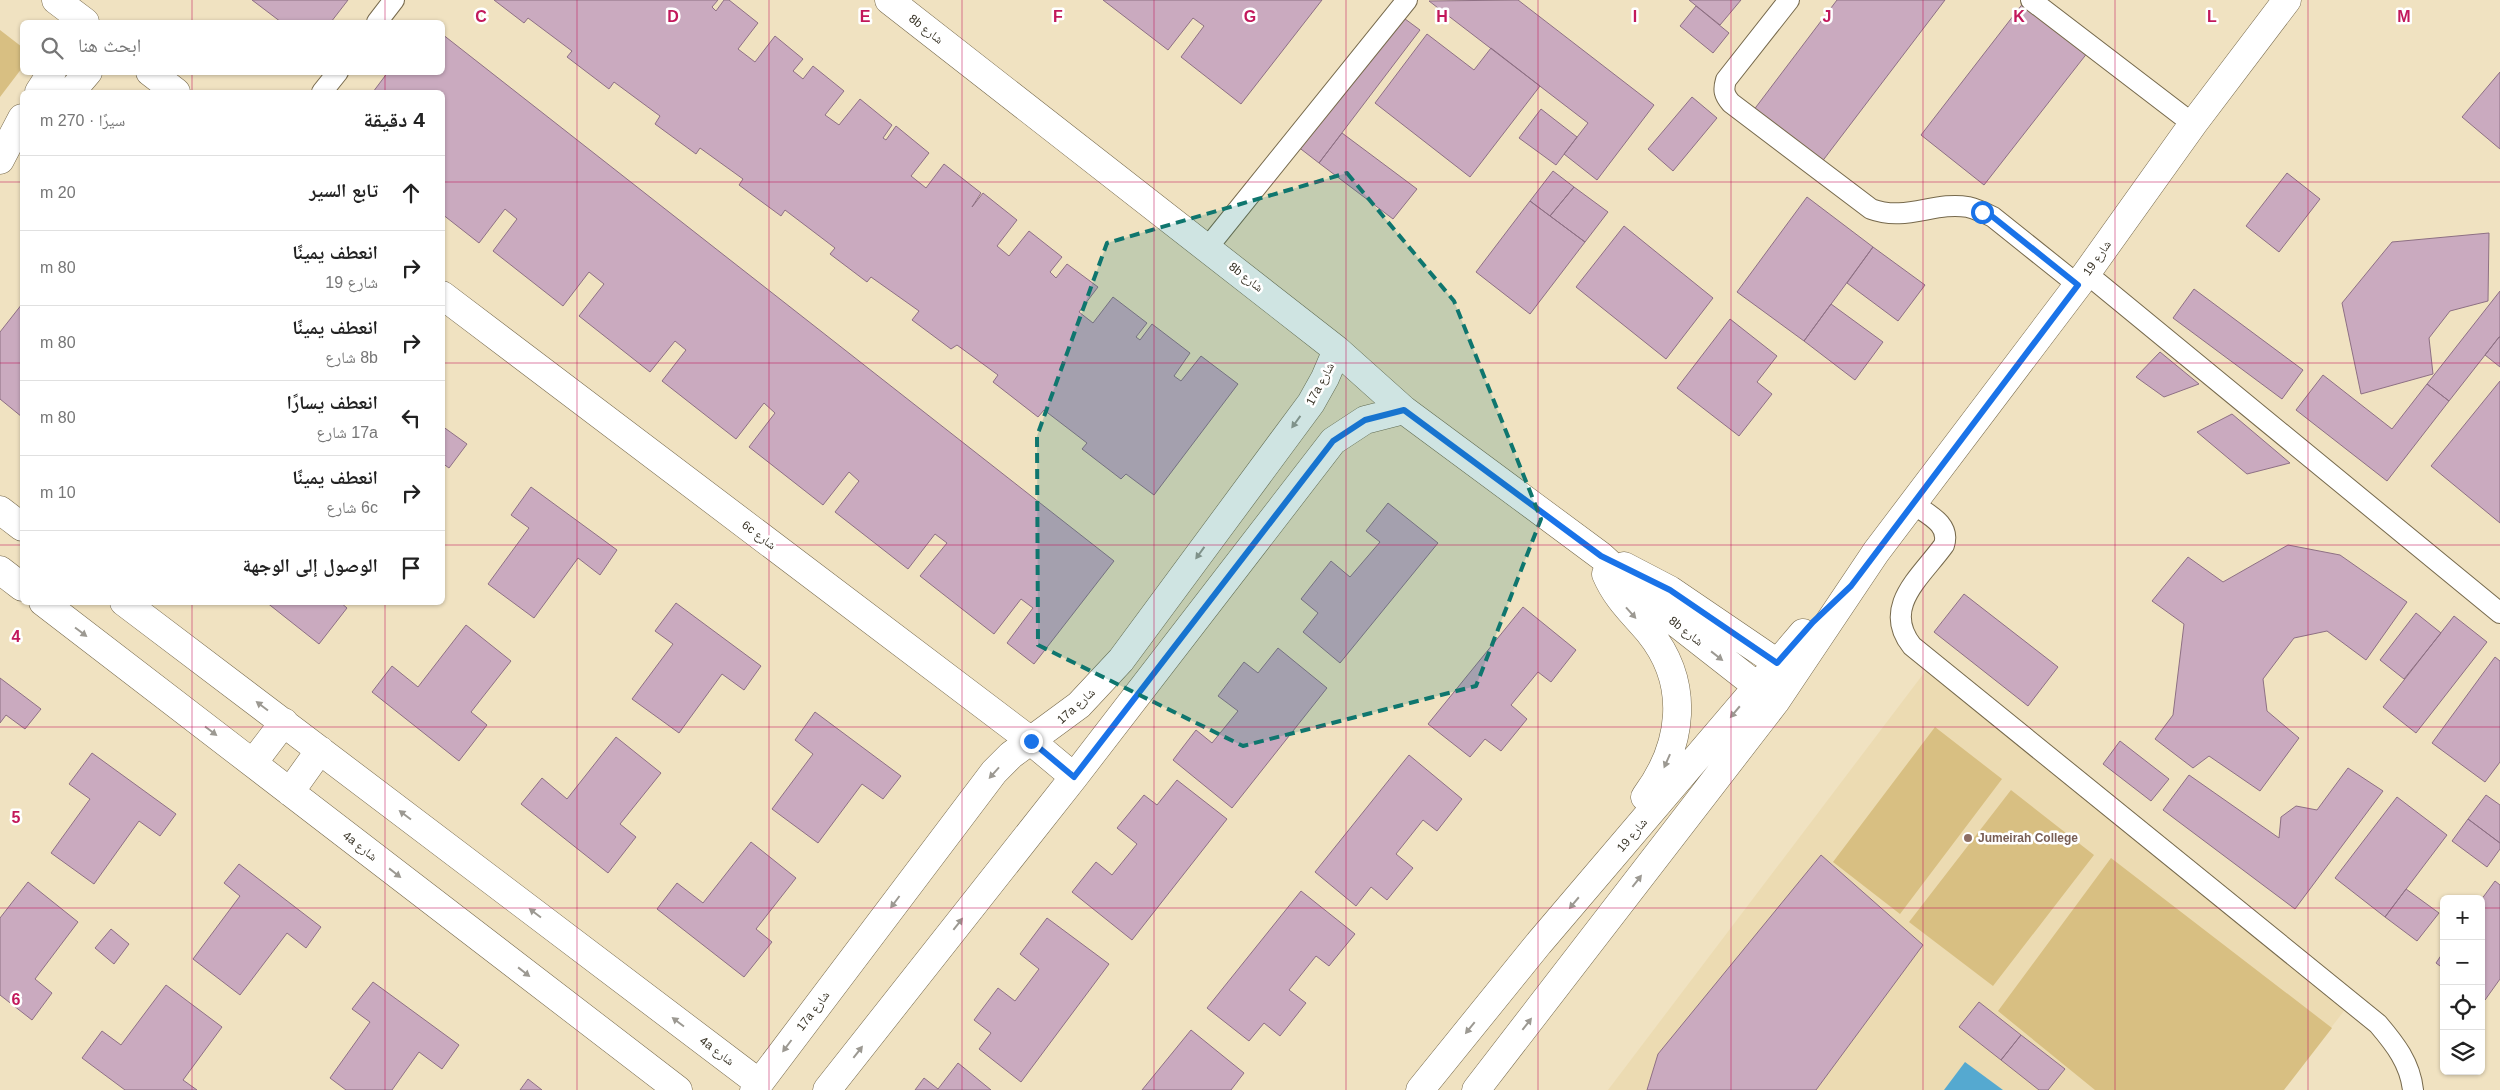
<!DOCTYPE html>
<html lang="ar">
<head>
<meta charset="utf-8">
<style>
	body { margin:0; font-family:Arial,"Noto Naskh Arabic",sans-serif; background:#f2f2f2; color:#222; direction:rtl }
	.controls { position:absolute; right:15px; bottom:15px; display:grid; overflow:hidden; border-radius:8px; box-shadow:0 1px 4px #0004 }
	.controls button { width:45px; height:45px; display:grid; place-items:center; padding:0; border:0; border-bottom:1px solid #e0e0e0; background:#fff; color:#222; font:25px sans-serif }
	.stop { position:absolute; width:15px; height:15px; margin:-11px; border:4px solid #1a73e8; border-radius:50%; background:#fff }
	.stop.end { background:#1a73e8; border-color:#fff; box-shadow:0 1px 5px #0008 }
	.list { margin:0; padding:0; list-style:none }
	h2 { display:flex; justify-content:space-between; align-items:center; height:65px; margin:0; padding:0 20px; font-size:21px }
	h2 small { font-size:16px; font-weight:400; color:#767676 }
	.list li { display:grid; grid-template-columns:32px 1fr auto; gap:15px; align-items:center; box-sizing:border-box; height:75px; padding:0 20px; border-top:1px solid #e0e0e0 }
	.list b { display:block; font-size:19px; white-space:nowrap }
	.list p { margin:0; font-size:16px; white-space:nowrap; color:#767676 }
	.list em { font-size:16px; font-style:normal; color:#767676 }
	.icon { flex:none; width:28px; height:28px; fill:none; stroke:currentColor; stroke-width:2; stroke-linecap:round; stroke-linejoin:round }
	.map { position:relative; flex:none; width:2500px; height:1090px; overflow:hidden; direction:ltr }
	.search { position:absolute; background:#fff; box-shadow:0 1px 4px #0004; left:20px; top:20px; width:425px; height:55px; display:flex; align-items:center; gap:12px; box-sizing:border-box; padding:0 18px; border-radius:8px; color:#767676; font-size:19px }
	.panel { position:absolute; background:#fff; box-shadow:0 1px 4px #0004; left:20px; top:90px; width:425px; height:515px; border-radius:8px; direction:rtl }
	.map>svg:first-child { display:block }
	.built { fill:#ecdbb2 }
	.green { fill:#d8bf82 }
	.water { fill:#55a9d0 }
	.building { fill:#caaabf; stroke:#8e7084 }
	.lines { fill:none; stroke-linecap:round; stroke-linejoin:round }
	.lane-casing { stroke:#76694c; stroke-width:22 }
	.street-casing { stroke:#76694c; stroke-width:29 }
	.lane { stroke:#fff; stroke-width:20 }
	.street { stroke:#fff; stroke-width:28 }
	.oneway { fill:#9c9992 }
	.route { stroke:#1a73e8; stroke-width:6 }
	.marked { fill:#0f766e; fill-opacity:0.2; stroke:#0f766e; stroke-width:4; stroke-dasharray:10 6; stroke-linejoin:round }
	.grid { fill:none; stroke:#c2185b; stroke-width:1; stroke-opacity:0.55 }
	.education-dot { fill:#8d6e63; stroke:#fff; stroke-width:2 }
	.labels { text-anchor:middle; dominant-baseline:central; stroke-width:5; stroke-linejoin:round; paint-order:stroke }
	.street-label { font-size:12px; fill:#383326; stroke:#fff }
	.education-label { font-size:12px; font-weight:bold; fill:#785e54; stroke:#fff; text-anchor:start }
	.grid-label { font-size:16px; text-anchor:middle; font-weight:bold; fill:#c2185b; stroke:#fff; stroke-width:5; stroke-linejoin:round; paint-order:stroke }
</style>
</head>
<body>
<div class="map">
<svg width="2500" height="1090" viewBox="0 0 2500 1090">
	<rect width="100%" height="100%" fill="#f0e2c1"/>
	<path class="built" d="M 1927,669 L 2347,1007 L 2283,1090 L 1608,1090 Z"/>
	<path class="green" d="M 0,30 L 22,47 L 22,68 L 0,97 Z
		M 1935,727 L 2002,779 L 1900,914 L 1833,862 Z
		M 2011,790 L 2094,855 L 1993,986 L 1909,922 Z
		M 2111,858 L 2332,1028 L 2284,1090 L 2095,1090 L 1998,1011 Z"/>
	<path class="water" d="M 1965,1062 L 2003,1090 L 1944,1090 Z"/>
	<path class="building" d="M 252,0 L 348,0 L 331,22 L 281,22 Z
		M 494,0 L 718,0 L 712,7 L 716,11 L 724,0 L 729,0 L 758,23 L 738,49 L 755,62 L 775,36 L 803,59 L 793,71 L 803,79 L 813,66 L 844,91 L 825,115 L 839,125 L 860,99 L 892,125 L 883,138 L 886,140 L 896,126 L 929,153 L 911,176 L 926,188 L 944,164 L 981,193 L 972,207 L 983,193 L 1017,220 L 997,246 L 1009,256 L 1029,231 L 1062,257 L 1050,272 L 1056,278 L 1067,264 L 1098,287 L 1079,312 L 1093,323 L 1113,297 L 1147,323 L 1136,337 L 1140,340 L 1152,324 L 1190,353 L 1174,376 L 1181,381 L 1201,356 L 1238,384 L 1154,495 L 1126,474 L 1121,479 L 1082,449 L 1087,443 L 1044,410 L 1038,417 L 993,382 L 998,375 L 957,345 L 951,349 L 912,320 L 919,311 L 871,277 L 867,282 L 830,254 L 835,248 L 785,210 L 781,216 L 739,185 L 743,179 L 700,148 L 696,154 L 655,124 L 660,116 L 614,82 L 609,89 L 567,57 L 572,51 L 528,18 L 524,23 Z
		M 1103,0 L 1322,0 L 1241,104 L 1181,57 L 1204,26 L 1193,18 L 1168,50 Z
		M 1518,0 L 1654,105 L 1597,180 L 1564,154 L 1588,123 L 1429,1 Z
		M 1689,0 L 1741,0 L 1720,25 Z
		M 1837,0 L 1945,0 L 1821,163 L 1753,111 Z
		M 2024,2 L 2088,52 L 1984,185 L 1921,135 Z
		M 1696,6 L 1729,33 L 1713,53 L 1680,26 Z
		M 1397,13 L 1420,30 L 1319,163 L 1297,146 Z
		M 442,34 L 1114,561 L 1034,664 L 1007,643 L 1033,608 L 1021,599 L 994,634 L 920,576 L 947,543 L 935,534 L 908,569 L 835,512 L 859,481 L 849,472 L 823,505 L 749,447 L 775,413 L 764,403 L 736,439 L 662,381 L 686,350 L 675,341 L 650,372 L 579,316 L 604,284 L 589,272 L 563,306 L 493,251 L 517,219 L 505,209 L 479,243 L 442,214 L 442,92 L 373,92 L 388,72 L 442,72 Z
		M 1427,34 L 1474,70 L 1491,48 L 1540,86 L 1470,177 L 1375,103 Z
		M 2500,72 L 2500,149 L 2462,117 Z
		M 1692,97 L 1717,118 L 1673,171 L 1648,149 Z
		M 1541,109 L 1577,137 L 1556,165 L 1519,138 Z
		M 1342,133 L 1417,189 L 1393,219 L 1319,163 Z
		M 1553,171 L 1574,187 L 1550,216 L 1530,201 Z
		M 2287,173 L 2320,199 L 2279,252 L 2246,226 Z
		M 1574,187 L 1608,212 L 1585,242 L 1550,216 Z
		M 1807,197 L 1873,247 L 1804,341 L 1737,292 Z
		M 1530,201 L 1585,242 L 1530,314 L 1476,272 Z
		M 1624,226 L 1713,298 L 1666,359 L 1576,287 Z
		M 2489,233 L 2488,301 L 2450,311 L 2429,338 L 2433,374 L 2361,394 L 2342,303 L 2392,242 Z
		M 1873,247 L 1925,285 L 1898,321 L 1847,283 Z
		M 2194,289 L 2303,370 L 2282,399 L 2173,318 Z
		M 2500,291 L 2500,336 L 2449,401 L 2427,384 Z
		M 22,304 L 22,417 L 0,399 L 0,332 Z
		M 1831,304 L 1883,342 L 1855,380 L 1804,341 Z
		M 1730,319 L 1777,356 L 1757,382 L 1772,394 L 1739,436 L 1677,388 Z
		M 2499,337 L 2500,338 L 2500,367 L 2485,355 Z
		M 2160,352 L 2199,384 L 2164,397 L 2136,377 Z
		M 2323,375 L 2392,429 L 2427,384 L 2449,401 L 2387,481 L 2296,410 Z
		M 2500,381 L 2500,523 L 2431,466 Z
		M 2232,414 L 2290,463 L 2247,474 L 2197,432 Z
		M 442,426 L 467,444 L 449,468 L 442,463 Z
		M 531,487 L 617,550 L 600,575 L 578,558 L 534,618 L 488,584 L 529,528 L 511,515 Z
		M 1388,503 L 1438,543 L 1340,663 L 1303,632 L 1318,613 L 1301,599 L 1331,561 L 1350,577 L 1380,542 L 1366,531 Z
		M 2288,545 L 2340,555 L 2407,602 L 2366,660 L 2327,631 L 2294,638 L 2263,679 L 2267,711 L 2299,738 L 2260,791 L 2209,756 L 2193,768 L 2155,739 L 2173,715 L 2184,624 L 2152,601 L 2188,557 L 2223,582 Z
		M 1964,594 L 2058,667 L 2028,706 L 1934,632 Z
		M 266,602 L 340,602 L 347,608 L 319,644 Z
		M 676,603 L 761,666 L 744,690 L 722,674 L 679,733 L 632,699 L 673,644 L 655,631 Z
		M 1523,607 L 1576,650 L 1551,682 L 1538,672 L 1511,705 L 1527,719 L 1501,751 L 1485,739 L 1470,757 L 1428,724 Z
		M 2416,613 L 2441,633 L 2404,679 L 2380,660 Z
		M 2454,616 L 2487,642 L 2416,733 L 2383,707 Z
		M 466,625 L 511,661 L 471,712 L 487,725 L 459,761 L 372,692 L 392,666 L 418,687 Z
		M 1278,648 L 1327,688 L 1232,808 L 1173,760 L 1196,730 L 1212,743 L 1238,711 L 1218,696 L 1244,662 L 1258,673 Z
		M 2495,657 L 2500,661 L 2500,762 L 2485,782 L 2432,743 Z
		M 0,678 L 41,709 L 25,729 L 6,715 L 0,723 Z
		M 815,712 L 901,776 L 883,799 L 862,784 L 818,843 L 772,809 L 813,754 L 795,740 Z
		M 616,737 L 661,773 L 620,824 L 636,837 L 608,873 L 521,804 L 542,778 L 567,799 Z
		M 2120,741 L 2169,779 L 2151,801 L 2103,764 Z
		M 92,753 L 176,814 L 160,836 L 139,821 L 94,884 L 51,853 L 90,799 L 69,784 Z
		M 1409,755 L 1462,799 L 1437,831 L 1423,820 L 1396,854 L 1413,868 L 1387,900 L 1371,887 L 1356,906 L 1315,872 Z
		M 2348,768 L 2383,791 L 2295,909 L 2163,810 L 2189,775 L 2279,838 L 2281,817 L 2296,806 L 2317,810 Z
		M 1177,780 L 1227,819 L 1132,940 L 1072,892 L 1096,862 L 1112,875 L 1137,844 L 1117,828 L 1144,795 L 1157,805 Z
		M 2486,795 L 2500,805 L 2500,843 L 2468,819 Z
		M 2397,797 L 2447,835 L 2385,917 L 2335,878 Z
		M 2468,819 L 2500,843 L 2500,849 L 2487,867 L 2452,841 Z
		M 751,842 L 796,878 L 756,929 L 772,942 L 744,977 L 657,909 L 677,883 L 703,903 Z
		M 1821,855 L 1923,945 L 1816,1090 L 1647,1090 L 1658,1054 Z
		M 239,864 L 321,927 L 306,948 L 287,933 L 240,995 L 193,959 L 240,896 L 224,883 Z
		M 2495,881 L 2500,885 L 2500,979 L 2485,1000 L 2481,997 L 2481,900 Z
		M 28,882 L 78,922 L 35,979 L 52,993 L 32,1020 L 0,995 L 0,918 Z
		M 2406,889 L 2439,913 L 2417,941 L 2385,917 Z
		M 1301,891 L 1355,934 L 1329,966 L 1316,956 L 1289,990 L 1306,1003 L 1280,1036 L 1264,1023 L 1249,1041 L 1207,1008 Z
		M 1047,918 L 1109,964 L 1021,1082 L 979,1049 L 991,1033 L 974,1020 L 998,988 L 1015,1001 L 1039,969 L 1020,954 Z
		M 111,929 L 129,944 L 114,964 L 95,948 Z
		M 2444,951 L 2444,969 L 2436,963 Z
		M 373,982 L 459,1045 L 442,1069 L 419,1052 L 392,1090 L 346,1090 L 330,1078 L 370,1022 L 352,1009 Z
		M 166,985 L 222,1027 L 183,1080 L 197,1090 L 125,1090 L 82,1058 L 102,1031 L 121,1045 Z
		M 1979,1002 L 2021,1035 L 2001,1060 L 1959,1027 Z
		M 1191,1030 L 1244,1073 L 1231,1090 L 1142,1090 Z
		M 2021,1035 L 2065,1069 L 2048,1090 L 2039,1090 L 2001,1060 Z
		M 958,1063 L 991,1090 L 915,1090 L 924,1078 L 938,1089 Z
		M 528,1079 L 542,1090 L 520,1090 Z"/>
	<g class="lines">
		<g class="lane-casing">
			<path id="lane" d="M 1789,0 L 1726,80 C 1723,90 1724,95 1731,103 L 1871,209 C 1906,222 1935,201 1968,207 C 1977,209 1985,213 1993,217 L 2078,285
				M 2031,0 L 2193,124
				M 377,22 L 394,0
				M 322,92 L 338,72
				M 1208,247 L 1407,0
				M 2086,273 L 2500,613
				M 1912,503 C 1927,514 1951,524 1944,545 C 1921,577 1881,607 1912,646 L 2378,1024 C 2395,1044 2410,1063 2413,1090"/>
		</g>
		<g class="street-casing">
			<path id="street" d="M 56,0 L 85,22
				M 889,0 L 1337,350 L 1404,410 L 1601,556 L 1661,611 L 1776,701
				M 150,72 L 176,92
				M 39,92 L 52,72
				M 71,92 L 88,72
				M 0,160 L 22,118
				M 442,295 L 1031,741 L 1074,777
				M 0,510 L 22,527
				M 1624,566 L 1670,590 L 1792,673
				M 0,570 L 22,587
				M 1606,574 C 1616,598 1633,613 1649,632 C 1691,684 1683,746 1645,797
				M 43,602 L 678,1090
				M 124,602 L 759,1083
				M 253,763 L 284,722
				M 290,792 L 320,750
				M 754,1090 L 994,772 L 1011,755 L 1079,705 L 1121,660 L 1311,403 L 1325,378 L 1337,350
				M 827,1090 L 1074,777 L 1333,441 L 1365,420 L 1404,410
				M 1420,1090 L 1539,943 L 1803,633
				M 1476,1090 L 1776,701 L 1876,552 L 2078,285 L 2193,124 L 2287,0"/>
		</g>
		<use href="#lane" class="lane"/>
		<use href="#street" class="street"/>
	</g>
	<defs><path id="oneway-solid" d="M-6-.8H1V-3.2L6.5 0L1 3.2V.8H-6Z" transform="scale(1.25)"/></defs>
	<g class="oneway">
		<use href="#oneway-solid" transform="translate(1296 422) rotate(126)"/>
		<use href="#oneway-solid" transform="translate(1200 553) rotate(126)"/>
		<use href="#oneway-solid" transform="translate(1631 613) rotate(48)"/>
		<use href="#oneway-solid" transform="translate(81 632) rotate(37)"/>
		<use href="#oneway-solid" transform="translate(1717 656) rotate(38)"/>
		<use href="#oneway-solid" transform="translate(262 706) rotate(-143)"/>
		<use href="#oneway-solid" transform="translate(1735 712) rotate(130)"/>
		<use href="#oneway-solid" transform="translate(211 731) rotate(37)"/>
		<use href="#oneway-solid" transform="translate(1667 761) rotate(114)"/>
		<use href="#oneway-solid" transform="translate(994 773) rotate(132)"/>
		<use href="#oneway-solid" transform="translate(405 815) rotate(-143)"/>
		<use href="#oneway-solid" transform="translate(395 873) rotate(38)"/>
		<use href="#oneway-solid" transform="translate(1637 881) rotate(-52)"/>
		<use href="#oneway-solid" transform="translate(895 902) rotate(127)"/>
		<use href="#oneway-solid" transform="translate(1574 903) rotate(130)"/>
		<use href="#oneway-solid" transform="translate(535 913) rotate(-143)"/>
		<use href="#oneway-solid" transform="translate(958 924) rotate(-52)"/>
		<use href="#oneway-solid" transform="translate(524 972) rotate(38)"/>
		<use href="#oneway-solid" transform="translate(678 1022) rotate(-143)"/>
		<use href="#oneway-solid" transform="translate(1527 1024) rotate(-52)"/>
		<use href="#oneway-solid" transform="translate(1470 1028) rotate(129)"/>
		<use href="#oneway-solid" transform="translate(787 1046) rotate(127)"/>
		<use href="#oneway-solid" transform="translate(858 1052) rotate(-52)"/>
	</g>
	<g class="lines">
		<path class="route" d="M 1031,741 L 1074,777 L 1333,441 L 1365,420 L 1404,410 L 1601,556 L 1670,590 L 1777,663 L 1813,622 L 1851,586 L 2078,285 L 1993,217 L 1982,212"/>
	</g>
	<path class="marked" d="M 1347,173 L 1454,301 L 1541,519 L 1476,686 L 1243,746 L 1038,645 L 1037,436 L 1107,243 Z"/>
	<path class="grid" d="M 192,0 L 192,22M 385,0 L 385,22M 577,0 L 577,1090M 769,0 L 769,1090M 962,0 L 962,1090M 1154,0 L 1154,1090M 1346,0 L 1346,1090M 1538,0 L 1538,1090M 1731,0 L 1731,1090M 1923,0 L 1923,1090M 2115,0 L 2115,1090M 2308,0 L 2308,1090M 192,72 L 192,92M 385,72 L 385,92M 0,182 L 22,182M 442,182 L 2500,182M 0,363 L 22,363M 442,363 L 2500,363M 0,545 L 22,545M 442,545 L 2500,545M 192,602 L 192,1090M 385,602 L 385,1090M 0,727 L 2500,727M 0,908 L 2444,908M 2481,908 L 2500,908"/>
	<circle class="education-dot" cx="1968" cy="838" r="5"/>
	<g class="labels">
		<g class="street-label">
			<text transform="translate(926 29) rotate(38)">8b شارع</text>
			<text transform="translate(2097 258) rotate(-55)">شارع 19</text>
			<text transform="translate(1246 277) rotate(38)">8b شارع</text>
			<text transform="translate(1320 384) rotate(-62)">17a شارع</text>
			<text transform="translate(759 535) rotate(37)">6c شارع</text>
			<text transform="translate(1686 631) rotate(38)">8b شارع</text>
			<text transform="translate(1076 706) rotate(-42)">17a شارع</text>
			<text transform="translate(1632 835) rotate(-50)">شارع 19</text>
			<text transform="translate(360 846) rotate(38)">4a شارع</text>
			<text transform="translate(813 1011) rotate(-53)">17a شارع</text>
			<text transform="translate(717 1051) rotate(37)">4a شارع</text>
		</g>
		<g class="education-label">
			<text x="1978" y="838">Jumeirah College</text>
		</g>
	</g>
	<g class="grid-label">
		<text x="481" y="22">C</text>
		<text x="673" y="22">D</text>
		<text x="865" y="22">E</text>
		<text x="1058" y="22">F</text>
		<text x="1250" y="22">G</text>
		<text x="1442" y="22">H</text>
		<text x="1635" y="22">I</text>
		<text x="1827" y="22">J</text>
		<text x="2019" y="22">K</text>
		<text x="2212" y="22">L</text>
		<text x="2404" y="22">M</text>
		<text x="16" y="642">4</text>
		<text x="16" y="823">5</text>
		<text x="16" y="1005">6</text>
	</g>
</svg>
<div class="controls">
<button>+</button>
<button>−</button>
<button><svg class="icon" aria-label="locate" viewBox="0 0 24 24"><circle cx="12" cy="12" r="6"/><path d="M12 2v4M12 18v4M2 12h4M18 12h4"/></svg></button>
<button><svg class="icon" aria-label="layers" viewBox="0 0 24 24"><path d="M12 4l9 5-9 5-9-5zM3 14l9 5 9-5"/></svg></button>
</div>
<div class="stop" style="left:1982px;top:212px"></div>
<div class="stop end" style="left:1031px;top:741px"></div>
<div class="search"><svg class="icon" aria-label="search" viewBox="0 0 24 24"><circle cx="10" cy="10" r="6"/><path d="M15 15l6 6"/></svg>ابحث هنا</div>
<section class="panel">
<h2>4 دقيقة<small>سيرًا · 270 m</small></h2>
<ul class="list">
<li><svg class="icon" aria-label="ahead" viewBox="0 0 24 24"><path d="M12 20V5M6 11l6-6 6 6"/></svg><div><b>تابع السير</b></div><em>20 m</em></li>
<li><svg class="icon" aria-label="right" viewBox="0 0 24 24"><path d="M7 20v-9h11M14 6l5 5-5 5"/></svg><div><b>انعطف يمينًا</b><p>شارع 19</p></div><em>80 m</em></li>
<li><svg class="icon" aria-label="right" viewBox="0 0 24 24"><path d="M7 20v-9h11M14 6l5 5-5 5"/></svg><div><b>انعطف يمينًا</b><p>8b شارع</p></div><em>80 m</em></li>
<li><svg class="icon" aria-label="left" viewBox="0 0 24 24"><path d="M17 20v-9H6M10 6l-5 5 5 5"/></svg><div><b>انعطف يسارًا</b><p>17a شارع</p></div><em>80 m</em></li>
<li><svg class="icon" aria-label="right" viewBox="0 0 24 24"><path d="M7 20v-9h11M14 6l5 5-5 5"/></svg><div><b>انعطف يمينًا</b><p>6c شارع</p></div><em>10 m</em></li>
<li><svg class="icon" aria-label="arrive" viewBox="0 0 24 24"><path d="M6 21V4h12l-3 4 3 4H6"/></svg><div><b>الوصول إلى الوجهة</b></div></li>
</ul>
</section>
</div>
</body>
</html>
